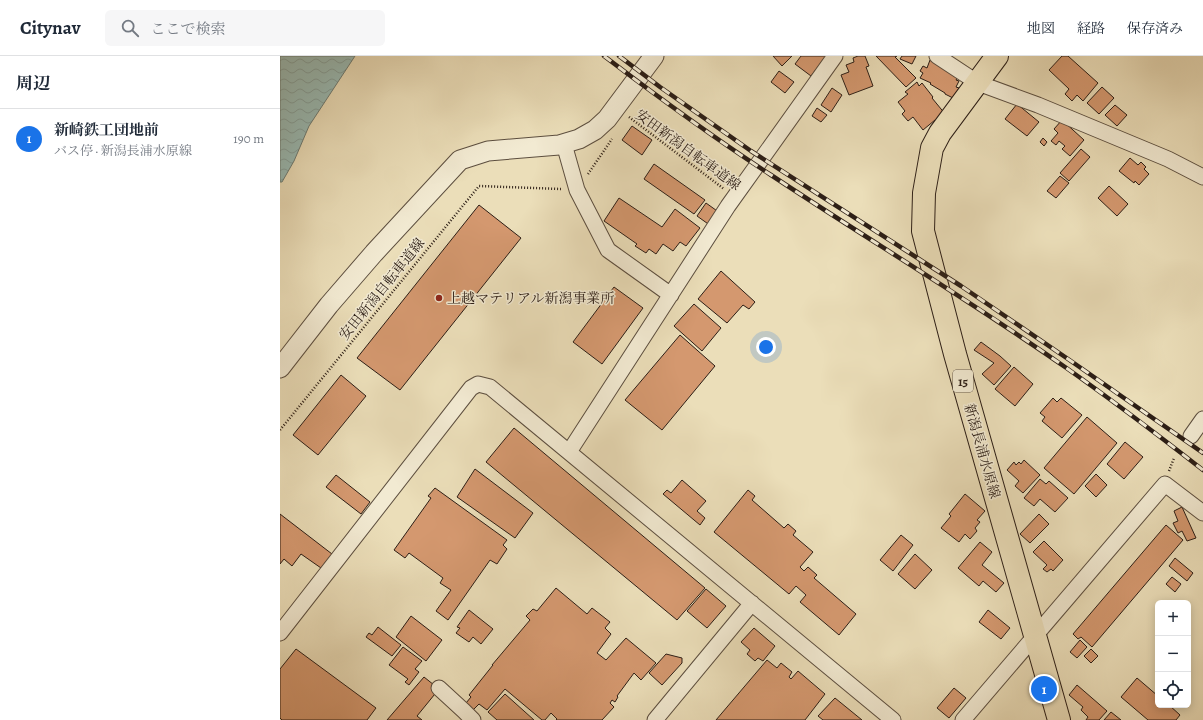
<!DOCTYPE html>
<html lang="ja">
<head>
<meta charset="utf-8">
<style>
	body { margin:0; font-family:Alegreya,"Noto Serif JP",serif; background:#f6f6f7; color:#1f2937 }
	.controls { position:absolute; right:12px; bottom:12px; display:grid; overflow:hidden; border-radius:6px; box-shadow:0 2px 10px #0003 }
	.controls button { width:36px; height:36px; display:grid; place-items:center; padding:0; border:0; border-bottom:1px solid #e0e1e3; background:#fff; color:#1f2937; font:20px sans-serif }
	.you { position:absolute; left:486px; top:291px; width:14px; height:14px; margin:-10px; border:3px solid #fff; border-radius:50%; background:#1a73e8; box-shadow:0 0 0 6px #1a73e833 }
	.badge { display:grid; place-items:center; width:26px; height:26px; border-radius:50%; background:#1a73e8; color:#fff; font-size:13px; font-weight:700 }
	.pin { position:absolute; translate:-50% -50%; border:2px solid #fff; box-shadow:0 1px 4px #0006 }
	.list { margin:0; padding:0; list-style:none }
	h2 { display:flex; justify-content:space-between; align-items:center; height:52px; margin:0; padding:0 16px; font-size:17px }
	h2 small { font-size:13px; font-weight:400; color:#747a83 }
	.list li { display:grid; grid-template-columns:26px 1fr auto; gap:12px; align-items:center; box-sizing:border-box; height:60px; padding:0 16px; border-top:1px solid #e0e1e3 }
	.list b { display:block; font-size:15px; white-space:nowrap }
	.list p { margin:0; font-size:13px; white-space:nowrap; color:#747a83 }
	.list em { font-size:13px; font-style:normal; color:#747a83 }
	.icon { flex:none; width:22px; height:22px; fill:none; stroke:currentColor; stroke-width:2; stroke-linecap:round; stroke-linejoin:round }
	.map { position:relative; flex:none; width:923px; height:664px; overflow:hidden }
	header { display:flex; align-items:center; gap:24px; box-sizing:border-box; height:56px; padding:0 20px; background:#fff; border-bottom:1px solid #e0e1e3 }
	header strong { font-size:19px }
	nav { display:flex; gap:22px; margin-inline-start:auto; font-size:14px }
	.search { width:280px; height:36px; background:#f6f6f7; display:flex; align-items:center; gap:10px; box-sizing:border-box; padding:0 14px; border-radius:6px; color:#747a83; font-size:15px }
	main { display:flex }
	aside { flex:1; background:#fff }
	.map>svg:first-child { display:block }
	.water { fill:url(#water-waves); stroke:#6d7c75 }
	.building { fill:#d4986f; stroke:#2c1e16 }
	.lines { fill:none; stroke-linecap:round; stroke-linejoin:round }
	.minor-casing { stroke:#5c4e3f; stroke-width:17 }
	.tertiary-casing { stroke:#5c4e3f; stroke-width:21 }
	.primary-casing { stroke:#2c1e16; stroke-width:24 }
	.path { stroke:#2c1e16; stroke-width:2.5; stroke-dasharray:1 2; stroke-linecap:butt }
	.minor { stroke:#f2ead2; stroke-width:15 }
	.tertiary { stroke:#f2ead2; stroke-width:19 }
	.primary { stroke:#ebdeb9; stroke-width:22 }
	.rail-casing { stroke:#2c1e16; stroke-width:4.5 }
	.rail { stroke:#f2ead2; stroke-width:3; stroke-dasharray:9; stroke-linecap:butt }
	.poi-dot { fill:#8f2418; stroke:#f2ead2; stroke-width:1.5 }
	.labels { text-anchor:middle; dominant-baseline:central; stroke-width:3; stroke-linejoin:round; paint-order:stroke }
	.shield { fill:#f2ead2; stroke:#675b4e; stroke-width:1 }
	.shield-label { font-size:13px; font-weight:bold; fill:#2c1e16 }
	.street-label { font-size:14px; fill:#2c1e16; stroke:#f2ead2 }
	.poi-label { font-size:14px; fill:#2c1e16; stroke:#f2ead2; text-anchor:start }
</style>
</head>
<body>
<header>
<strong>Citynav</strong>
<div class="search"><svg class="icon" aria-label="search" viewBox="0 0 24 24"><circle cx="10" cy="10" r="6"/><path d="M15 15l6 6"/></svg>ここで検索</div>
<nav><a>地図</a><a>経路</a><a>保存済み</a></nav>
</header>
<main>
<aside>
<h2>周辺<small></small></h2>
<ul class="list">
<li><span class="badge">1</span><div><b>新崎鉄工団地前</b><p>バス停 · 新潟長浦水原線</p></div><em>190 m</em></li>
</ul>
</aside>
<div class="map">
<svg width="923" height="664" viewBox="0 0 923 664">
	<defs>
		<pattern id="water-waves" width="16" height="10" patternUnits="userSpaceOnUse"><rect width="16" height="10" fill="#99bbb5"/><path d="M0 5q4-4 8 0t8 0" fill="none" stroke="#84a09b"/></pattern>
	</defs>
	<rect width="100%" height="100%" fill="#ebdeb9"/>
	<filter id="stains"><feTurbulence type="fractalNoise" baseFrequency=".005" numOctaves="4"/><feColorMatrix values="0 0 0 0 .2 0 0 0 0 .09 0 0 0 0 .02 0 0 0 .5 -.17"/></filter>
	<radialGradient id="worn" r=".72"><stop offset=".6" stop-color="#630" stop-opacity="0"/><stop offset="1" stop-color="#630" stop-opacity=".3"/></radialGradient>
	<path class="water" d="M 0,0 L 75,0 L 29,70 L 14,105 L 2,126 L 0,126 Z"/>
	<path class="building" d="M 493,0 L 512,0 L 502,10 Z
		M 521,0 L 546,0 L 531,20 L 515,8 Z
		M 578,0 L 585,0 L 589,10 L 586,11 L 593,30 L 569,39 L 561,19 L 569,16 L 566,9 L 574,6 L 573,2 Z
		M 596,0 L 617,0 L 615,1 L 636,22 L 626,31 Z
		M 622,0 L 636,0 L 632,8 L 620,3 Z
		M 782,0 L 788,0 L 818,27 L 803,45 L 797,39 L 792,45 L 785,38 L 789,33 L 769,14 Z
		M 650,4 L 679,19 L 676,24 L 679,25 L 676,31 L 679,32 L 673,42 L 665,38 L 665,37 L 650,28 L 651,27 L 640,22 L 643,17 L 640,15 L 643,10 L 647,12 Z
		M 499,15 L 514,26 L 505,37 L 491,26 Z
		M 637,26 L 639,30 L 642,27 L 653,41 L 652,42 L 666,59 L 657,67 L 655,64 L 643,74 L 633,61 L 628,65 L 622,58 L 625,55 L 618,46 L 628,38 L 625,36 Z
		M 822,31 L 834,42 L 819,58 L 807,47 Z
		M 552,32 L 562,39 L 551,56 L 541,49 Z
		M 737,48 L 759,66 L 747,80 L 725,63 Z
		M 835,49 L 847,59 L 837,70 L 825,59 Z
		M 537,52 L 547,59 L 541,66 L 532,60 Z
		M 782,64 L 804,84 L 790,100 L 782,93 L 785,90 L 779,85 L 776,89 L 771,85 L 778,77 L 774,73 Z
		M 352,70 L 372,84 L 362,99 L 342,84 Z
		M 763,82 L 767,86 L 764,90 L 760,86 Z
		M 801,93 L 810,101 L 789,125 L 780,117 Z
		M 850,102 L 858,109 L 861,106 L 866,111 L 864,113 L 869,118 L 859,129 L 855,125 L 854,127 L 839,115 Z
		M 374,108 L 425,144 L 414,158 L 364,123 Z
		M 780,120 L 789,127 L 776,142 L 767,135 Z
		M 829,130 L 848,148 L 837,160 L 818,142 Z
		M 339,142 L 382,171 L 395,153 L 420,172 L 406,190 L 400,186 L 393,195 L 383,188 L 376,198 L 369,193 L 366,197 L 355,190 L 357,188 L 324,165 Z
		M 426,147 L 440,157 L 431,170 L 417,160 Z
		M 199,149 L 241,182 L 120,334 L 77,302 Z
		M 441,215 L 475,246 L 469,253 L 463,249 L 447,267 L 418,243 Z
		M 334,231 L 363,252 L 322,308 L 293,286 Z
		M 414,248 L 441,272 L 422,295 L 394,270 Z
		M 400,279 L 435,310 L 382,374 L 345,344 Z
		M 701,286 L 720,300 L 731,310 L 714,329 L 702,318 L 714,307 L 694,294 Z
		M 734,311 L 753,328 L 735,350 L 715,333 Z
		M 61,319 L 86,340 L 38,399 L 13,379 Z
		M 773,342 L 777,346 L 781,342 L 802,359 L 782,382 L 762,365 L 765,361 L 760,357 Z
		M 807,361 L 837,387 L 794,438 L 764,412 Z
		M 234,372 L 425,532 L 397,564 L 206,406 Z
		M 845,386 L 863,401 L 844,423 L 827,408 Z
		M 744,404 L 760,419 L 743,437 L 735,430 L 739,425 L 727,414 L 734,406 L 736,409 L 739,406 L 741,408 Z
		M 195,413 L 253,457 L 235,482 L 177,441 Z
		M 816,418 L 827,429 L 816,441 L 805,430 Z
		M 56,419 L 90,446 L 81,458 L 46,431 Z
		M 760,423 L 766,428 L 769,425 L 788,442 L 775,456 L 760,443 L 754,450 L 744,442 Z
		M 402,424 L 426,445 L 417,455 L 425,462 L 420,469 L 383,438 L 387,434 L 391,437 Z
		M 155,432 L 227,484 L 223,489 L 227,493 L 217,508 L 210,504 L 168,564 L 156,555 L 171,534 L 160,527 L 163,522 L 129,497 L 125,502 L 114,494 L 151,442 L 148,440 Z
		M 468,434 L 475,440 L 472,444 L 504,472 L 508,468 L 516,475 L 513,479 L 533,496 L 520,511 L 524,515 L 528,511 L 537,519 L 534,522 L 576,558 L 559,579 L 520,546 L 526,539 L 516,530 L 509,538 L 434,476 Z
		M 685,438 L 705,455 L 697,464 L 700,466 L 695,472 L 697,475 L 690,483 L 685,478 L 679,486 L 661,472 L 671,460 L 669,458 Z
		M 902,451 L 916,482 L 907,485 L 902,475 L 898,477 L 893,467 L 898,465 L 894,455 Z
		M 0,458 L 52,498 L 41,512 L 21,498 L 12,510 L 4,503 L 0,508 Z
		M 759,458 L 769,468 L 750,487 L 740,478 Z
		M 886,469 L 903,484 L 812,591 L 801,581 L 798,583 L 793,578 Z
		M 621,479 L 633,489 L 613,515 L 600,504 Z
		M 764,485 L 783,504 L 773,515 L 771,513 L 767,516 L 763,513 L 767,509 L 753,496 Z
		M 700,486 L 712,496 L 702,509 L 724,527 L 716,536 L 703,525 L 699,530 L 678,512 Z
		M 635,498 L 652,514 L 635,533 L 618,518 Z
		M 895,502 L 913,517 L 907,525 L 889,510 Z
		M 892,521 L 901,528 L 895,536 L 886,528 Z
		M 276,532 L 307,558 L 312,552 L 330,566 L 325,572 L 331,578 L 317,597 L 326,604 L 346,582 L 376,607 L 361,624 L 354,617 L 337,640 L 338,641 L 335,646 L 332,644 L 330,647 L 334,651 L 322,664 L 276,664 L 277,663 L 271,657 L 265,664 L 262,664 L 225,633 L 207,654 L 199,648 L 193,654 L 186,647 L 191,641 L 189,639 L 213,609 L 212,609 L 250,564 L 246,560 L 253,553 L 257,555 Z
		M 426,533 L 446,550 L 427,572 L 407,555 Z
		M 189,554 L 213,573 L 201,588 L 193,581 L 189,586 L 176,577 L 180,572 L 177,571 Z
		M 708,554 L 730,572 L 721,583 L 699,566 Z
		M 131,560 L 162,584 L 146,605 L 116,581 Z
		M 98,571 L 121,589 L 112,600 L 86,581 L 89,577 L 92,579 Z
		M 474,572 L 495,590 L 483,605 L 478,602 L 475,605 L 467,598 L 470,594 L 461,586 Z
		M 800,584 L 807,591 L 797,602 L 790,596 Z
		M 123,591 L 142,605 L 135,613 L 139,616 L 129,629 L 125,626 L 128,623 L 109,609 Z
		M 16,593 L 96,652 L 87,664 L 2,664 L 0,662 L 0,613 Z
		M 811,593 L 818,600 L 811,607 L 804,600 Z
		M 386,598 L 402,602 L 402,607 L 382,629 L 369,617 Z
		M 487,604 L 497,612 L 501,607 L 512,616 L 509,621 L 511,623 L 518,615 L 545,638 L 525,664 L 436,664 Z
		M 144,621 L 159,633 L 137,660 L 142,664 L 107,664 Z
		M 857,622 L 878,640 L 878,649 L 889,649 L 900,659 L 896,664 L 868,664 L 841,641 Z
		M 797,629 L 827,655 L 819,664 L 806,664 L 808,661 L 801,654 L 803,651 L 789,639 Z
		M 674,632 L 686,642 L 669,662 L 657,652 Z
		M 225,638 L 254,664 L 217,664 L 208,656 Z
		M 555,642 L 582,664 L 543,664 L 538,660 Z
		M 831,656 L 841,664 L 824,664 Z"/>
	<g class="lines">
		<g class="minor-casing">
			<path id="minor" d="M 657,0 L 698,27 L 758,49 L 888,103 L 923,121
				M 284,88 L 297,134 L 328,194 L 391,239
				M 911,380 L 923,363
				M 289,396 L 448,150 L 555,0
				M 0,577 L 191,332 L 198,328 L 210,331 L 613,664
				M 159,632 L 184,655 L 193,664
				M 375,664 L 472,547
				M 683,664 L 885,428 L 923,457"/>
		</g>
		<g class="tertiary-casing">
			<path id="tertiary" d="M 0,312 L 49,249 L 94,197 L 180,104 L 208,95 L 279,89 L 299,83 L 315,74 L 327,63 L 374,0"/>
		</g>
		<g class="primary-casing">
			<path id="primary" d="M 717,0 L 660,77 L 652,92 L 644,137 L 643,175 L 675,298 L 779,664"/>
		</g>
		<path class="path" d="M 349,61 L 444,133
			M 308,118 L 332,83
			M 0,374 L 199,130 L 281,133
			M 889,415 L 894,402"/>
		<use href="#minor" class="minor"/>
		<use href="#tertiary" class="tertiary"/>
		<use href="#primary" class="primary"/>
		<g class="rail-casing">
			<path id="rail" d="M 324,0 C 378,41 434,82 491,119 C 589,184 689,244 785,311 C 832,344 878,379 923,414
				M 339,0 L 380,31 L 471,95 L 681,230 L 788,303 L 923,397"/>
		</g>
		<use href="#rail" class="rail"/>
	</g>
	<circle class="poi-dot" cx="159" cy="242" r="4"/>
	<g class="labels">
		<rect class="shield" x="673" y="314" width="20" height="22" rx="3"/>
		<g class="shield-label">
			<text x="683" y="325">15</text>
		</g>
		<g class="street-label">
			<text transform="translate(408 94) rotate(36)">安田新潟自転車道線</text>
			<text transform="translate(102 233) rotate(-51)">安田新潟自転車道線</text>
			<text transform="translate(702 395) rotate(74)">新潟長浦水原線</text>
		</g>
		<g class="poi-label">
			<text x="167" y="242">上越マテリアル新潟事業所</text>
		</g>
	</g>
	<rect width="100%" height="100%" filter="url(#stains)"/>
	<rect width="100%" height="100%" fill="url(#worn)"/>
</svg>
<div class="controls">
<button>+</button>
<button>−</button>
<button><svg class="icon" aria-label="locate" viewBox="0 0 24 24"><circle cx="12" cy="12" r="6"/><path d="M12 2v4M12 18v4M2 12h4M18 12h4"/></svg></button>
</div>
<div class="you"></div>
<div class="pin badge" style="left:764px;top:633px">1</div>
</div>
</main>
</body>
</html>
